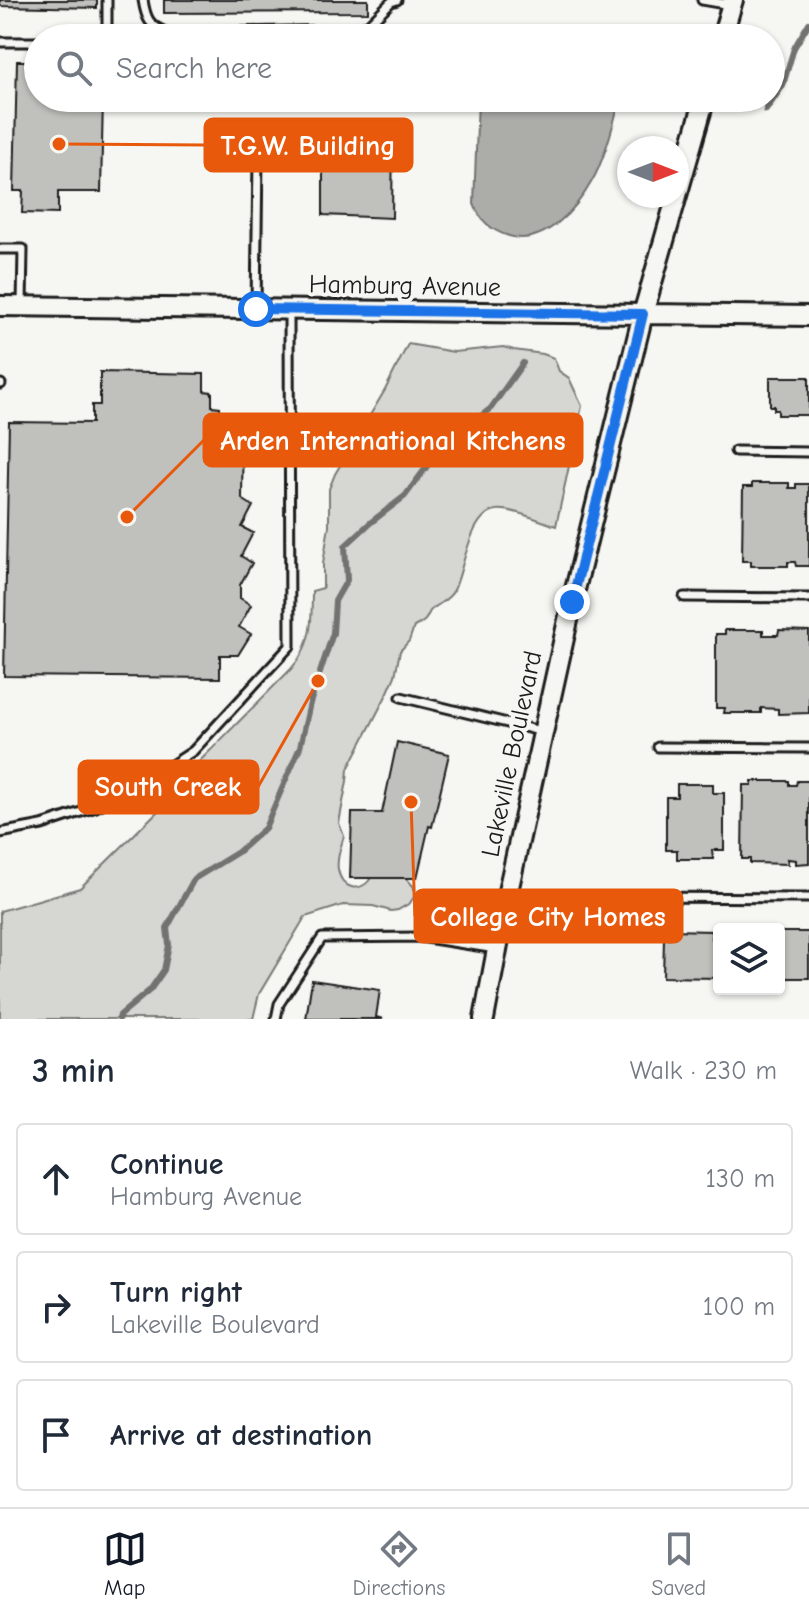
<!DOCTYPE html>
<html lang="en">
<head>
<meta charset="utf-8">
<style>
	body { margin:0; font-family:"Comic Neue",sans-serif; background:#f2f2f3; color:#1f2937 }
	.controls { position:absolute; right:24px; bottom:24px; display:grid; overflow:hidden; border-radius:8px; box-shadow:0 2px 6px #0004 }
	.controls button { width:72px; height:72px; display:grid; place-items:center; padding:0; border:0; border-bottom:2px solid #e0e1e3; background:#fff; color:#1f2937; font:40px sans-serif }
	.compass { position:absolute; left:617px; top:136px; width:72px; height:72px; border-radius:50%; background:#fff; box-shadow:0 2px 6px #0004; rotate:90deg }
	.stop { position:absolute; width:24px; height:24px; margin:-18px; border:6px solid #1a73e8; border-radius:50%; background:#fff }
	.stop.end { background:#1a73e8; border-color:#fff; box-shadow:0 2px 8px #0008 }
	.list { margin:0; padding:0; list-style:none }
	h2 { display:flex; justify-content:space-between; align-items:center; height:104px; margin:0; padding:0 32px; font-size:34px }
	h2 small { font-size:26px; font-weight:400; color:#747a83 }
	.list li { display:grid; grid-template-columns:52px 1fr auto; gap:24px; align-items:center; box-sizing:border-box; height:112px; margin:0 16px 16px; padding:0 16px; border:2px solid #e0e1e3; border-radius:8px }
	.list b { display:block; font-size:30px; white-space:nowrap }
	.list p { margin:0; font-size:26px; white-space:nowrap; color:#747a83 }
	.list em { font-size:26px; font-style:normal; color:#747a83 }
	.icon { flex:none; width:44px; height:44px; fill:none; stroke:currentColor; stroke-width:2; stroke-linecap:round; stroke-linejoin:round }
	.map { position:relative; flex:none; width:809px; height:1019px; overflow:hidden }
	.search { position:absolute; background:#fff; box-shadow:0 2px 6px #0004; left:24px; right:24px; top:24px; height:88px; display:flex; align-items:center; gap:20px; box-sizing:border-box; padding:0 28px; border-radius:44px; color:#747a83; font-size:30px }
	.sheet { height:488px; background:#fff }
	nav { display:flex; justify-content:space-around; align-items:center; box-sizing:border-box; height:112px; border-top:2px solid #e0e1e3; background:#fff; font-size:22px; color:#747a83 }
	nav a { display:grid; justify-items:center; gap:4px }
	nav .on { color:#111827 }
	.map>svg:first-child { display:block }
	.green { fill:#d6d6d2; stroke:#797977; stroke-width:2 }
	.water { fill:#acaca9; stroke:#727271; stroke-width:2 }
	.lines { fill:none; stroke-linecap:round; stroke-linejoin:round }
	.stream { stroke:#727271; stroke-width:6 }
	.building { fill:#c0c0bd; stroke:#1c1c1c; stroke-width:2 }
	.service-casing { stroke:#1c1c1c; stroke-width:13 }
	.tertiary-casing { stroke:#1c1c1c; stroke-width:24 }
	.service { stroke:#f6f6f2; stroke-width:7 }
	.tertiary { stroke:#f6f6f2; stroke-width:18 }
	.route { stroke:#1a73e8; stroke-width:10 }
	.labels { text-anchor:middle; dominant-baseline:central; stroke-width:8; stroke-linejoin:round; paint-order:stroke }
	.street-label { font-size:26px; fill:#1c1c1c; stroke:#f6f6f2 }
	.leader { fill:none; stroke:#e8590c; stroke-width:3 }
	.callout-dot { fill:#e8590c; stroke:#f6f6f2; stroke-width:3 }
	.callout { fill:#e8590c; stroke:#e8590c; stroke-width:3 }
	.callout-label { font-size:28px; text-anchor:middle; font-weight:bold; fill:#fff }
</style>
</head>
<body>
<div class="map">
<svg width="809" height="1019" viewBox="0 0 809 1019">
	<rect width="100%" height="100%" fill="#f6f6f2"/>
	<filter id="ink" filterUnits="userSpaceOnUse"><feTurbulence type="fractalNoise" baseFrequency=".0125" numOctaves="2"/><feDisplacementMap in="SourceGraphic" scale="16" xChannelSelector="R" yChannelSelector="G"/><feConvolveMatrix kernelMatrix="1 2 1 2 8 2 1 2 1" color-interpolation-filters="sRGB"/></filter>
	<g filter="url(#ink)">
		<path class="green" d="M 408,344 L 454,352 L 503,347 L 514,350 L 543,354 L 554,358 L 559,371 L 569,378 L 582,406 L 556,526 C 541,521 511,508 496,510 C 469,515 464,570 454,590 C 449,600 439,603 431,610 C 428,613 428,617 425,620 C 424,622 416,626 414,627 L 409,641 L 400,651 L 395,676 L 388,692 L 348,769 L 347,781 L 339,823 L 344,836 C 341,846 336,859 338,869 C 341,889 360,894 371,878 L 406,878 L 414,887 L 414,897 L 410,903 L 398,910 L 391,911 L 373,906 L 343,905 L 305,917 L 259,994 L 253,1019 L 0,1019 L 0,911 L 80,888 L 165,804 L 152,798 L 106,789 L 170,789 L 173,788 L 291,669 C 312,646 312,621 312,591 L 323,588 L 323,563 L 329,526 L 329,489 L 335,474 L 385,390 Z"/>
		<path class="water" d="M 478,98 L 620,98 C 614,123 605,159 592,181 C 577,208 544,247 509,236 C 492,231 480,221 474,204 Z"/>
		<g class="lines">
			<path class="stream" d="M 766,110 L 783,85 L 794,48 L 809,23
				M 119,1019 L 120,1015 L 150,990 L 164,970 L 169,945 L 167,928 L 194,879 L 238,852 L 265,828 L 300,747 L 310,703 L 333,633 L 335,601 L 347,580 L 345,546 L 370,523 L 405,496 L 428,465 L 448,442 L 491,408 L 523,363"/>
		</g>
		<path class="building" d="M 0,0 L 97,0 L 97,8 L 0,6 Z
			M 164,0 L 368,0 L 368,12 L 164,13 Z
			M 17,61 L 38,61 L 38,98 L 103,98 L 101,192 L 58,192 L 58,214 L 22,213 L 23,191 L 14,191 Z
			M 323,128 L 393,128 L 392,218 L 323,215 Z
			M 100,372 L 204,374 L 204,391 L 212,392 L 212,406 L 220,407 L 220,425 L 243,425 L 242,499 L 253,506 L 242,527 L 253,533 L 241,556 L 252,563 L 240,585 L 240,598 L 251,605 L 239,627 L 251,634 L 238,655 L 220,655 L 220,678 L 4,676 L 9,422 L 92,423 L 92,405 L 100,405 Z
			M 770,377 L 809,377 L 809,415 L 778,415 L 778,410 L 774,410 L 774,406 L 770,406 Z
			M 752,483 L 789,483 L 789,488 L 796,488 L 796,484 L 809,484 L 809,566 L 796,566 L 795,562 L 788,562 L 788,566 L 751,566 L 751,561 L 742,561 L 743,487 L 752,487 Z
			M 725,630 L 763,630 L 763,635 L 778,635 L 779,630 L 809,631 L 809,713 L 778,714 L 778,709 L 761,708 L 761,713 L 724,713 L 725,708 L 716,708 L 716,634 L 725,634 Z
			M 397,742 L 449,754 L 432,827 L 429,826 L 417,878 L 350,878 L 352,813 L 382,813 Z
			M 752,781 L 789,781 L 789,785 L 796,785 L 797,781 L 809,781 L 809,863 L 796,864 L 796,860 L 787,859 L 788,864 L 750,863 L 750,859 L 742,859 L 743,785 L 752,785 Z
			M 677,784 L 713,784 L 713,793 L 724,793 L 724,850 L 712,850 L 713,859 L 677,859 L 677,850 L 666,850 L 666,797 L 677,797 Z
			M 670,930 L 712,931 L 712,939 L 719,939 L 719,978 L 663,977 L 664,938 L 670,938 Z
			M 779,932 L 809,932 L 809,978 L 779,978 Z
			M 312,980 L 380,990 L 376,1017 L 383,1019 L 306,1019 Z"/>
		<g class="lines">
			<g class="service-casing">
				<path id="service" d="M 143,0 C 146,19 149,26 168,33 L 344,30 L 368,25 L 391,2 L 397,0
					M 702,0 L 731,5
					M 107,38 L 107,0
					M 0,42 L 38,42
					M 0,249 L 23,249 L 22,304
					M 256,307 L 258,158
					M 0,384 L 1,384
					M 735,451 L 809,452
					M 684,597 L 809,598
					M 401,697 L 540,731
					M 658,747 L 809,748
					M 0,833 L 42,825 L 96,807 L 147,781 L 193,751 L 290,646 L 289,312
					M 623,897 L 809,898
					M 276,1019 L 279,1004 L 322,938 L 420,937 L 496,949"/>
			</g>
			<g class="tertiary-casing">
				<path id="tertiary" d="M 722,38 L 733,0
					M 0,306 L 809,316
					M 484,1019 L 507,896 L 572,602 L 643,314 L 705,98"/>
			</g>
			<use href="#service" class="service"/>
			<use href="#tertiary" class="tertiary"/>
		</g>
	</g>
	<g class="lines" filter="url(#ink)">
		<path class="route" d="M 256,309 L 643,314 L 572,602"/>
	</g>
	<g class="labels">
		<g class="street-label">
			<text transform="translate(405 286) rotate(1)">Hamburg Avenue</text>
			<text transform="translate(512 754) rotate(-78)">Lakeville Boulevard</text>
		</g>
	</g>
	<path class="leader" d="M59 144L205 145M127 517L204 440M318 681L258 787M411 802L415 916"/>
	<g class="callout-dot">
		<circle cx="59" cy="144" r="8"/>
		<circle cx="127" cy="517" r="8"/>
		<circle cx="318" cy="681" r="8"/>
		<circle cx="411" cy="802" r="8"/>
	</g>
	<g class="callout">
		<rect x="205" y="119" width="207" height="52" rx="8"/>
		<rect x="204" y="414" width="378" height="52" rx="8"/>
		<rect x="79" y="761" width="179" height="52" rx="8"/>
		<rect x="415" y="890" width="267" height="52" rx="8"/>
	</g>
	<g class="callout-label">
		<text x="308" y="155">T.G.W. Building</text>
		<text x="393" y="450">Arden International Kitchens</text>
		<text x="168" y="796">South Creek</text>
		<text x="548" y="926">College City Homes</text>
	</g>
</svg>
<div class="controls">
<button><svg class="icon" aria-label="layers" viewBox="0 0 24 24"><path d="M12 4l9 5-9 5-9-5zM3 14l9 5 9-5"/></svg></button>
</div>
<svg class="compass" viewBox="-18 -18 36 36"><path d="M0-13l5 13h-10z" fill="#e53935"/><path d="M0 13l5-13h-10z" fill="#747a83"/></svg>
<div class="stop" style="left:256px;top:309px"></div>
<div class="stop end" style="left:572px;top:602px"></div>
<div class="search"><svg class="icon" aria-label="search" viewBox="0 0 24 24"><circle cx="10" cy="10" r="6"/><path d="M15 15l6 6"/></svg>Search here</div>
</div>
<section class="sheet">
<h2>3 min<small>Walk · 230 m</small></h2>
<ul class="list">
<li><svg class="icon" aria-label="ahead" viewBox="0 0 24 24"><path d="M12 20V5M6 11l6-6 6 6"/></svg><div><b>Continue</b><p>Hamburg Avenue</p></div><em>130 m</em></li>
<li><svg class="icon" aria-label="right" viewBox="0 0 24 24"><path d="M7 20v-9h11M14 6l5 5-5 5"/></svg><div><b>Turn right</b><p>Lakeville Boulevard</p></div><em>100 m</em></li>
<li><svg class="icon" aria-label="arrive" viewBox="0 0 24 24"><path d="M6 21V4h12l-3 4 3 4H6"/></svg><div><b>Arrive at destination</b></div></li>
</ul>
</section>
<nav>
<a class="on"><svg class="icon" aria-label="map" viewBox="0 0 24 24"><path d="M3 6l6-2 6 2 6-2v14l-6 2-6-2-6 2zM9 4v14M15 6v14"/></svg>Map</a>
<a><svg class="icon" aria-label="directions" viewBox="0 0 24 24"><path d="M12 3l9 9-9 9-9-9zM9 14v-3h6M13 9l2 2-2 2"/></svg>Directions</a>
<a><svg class="icon" aria-label="saved" viewBox="0 0 24 24"><path d="M7 4h10v16l-5-4-5 4z"/></svg>Saved</a>
</nav>
</body>
</html>
